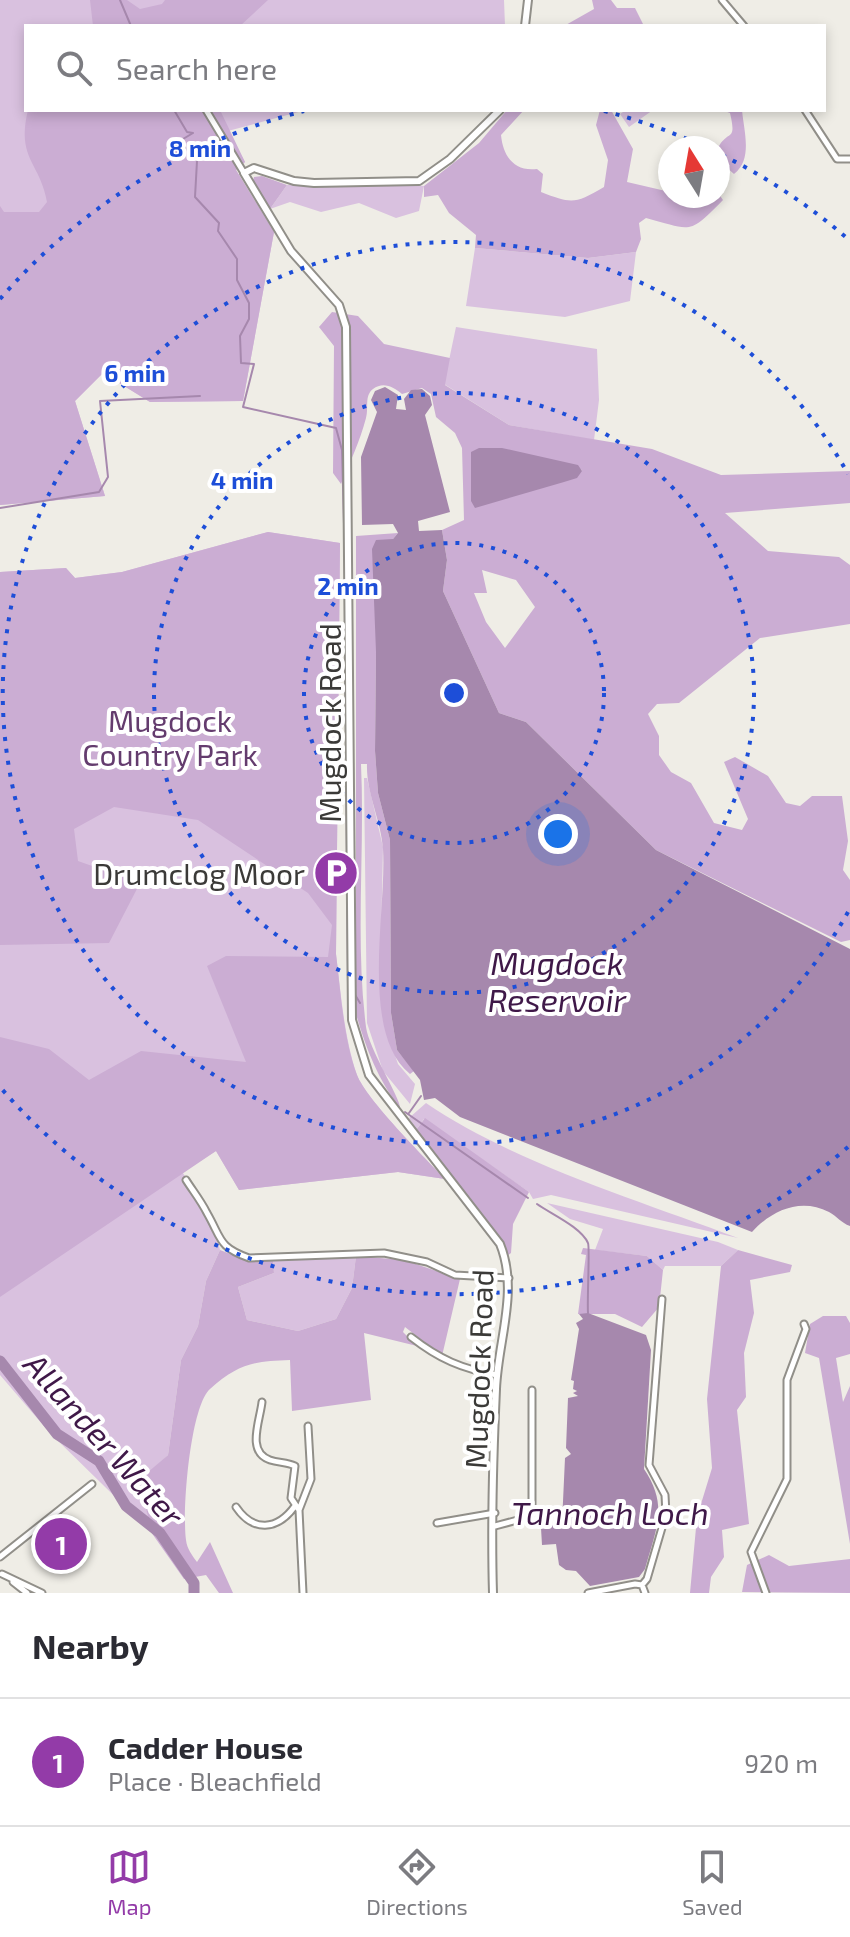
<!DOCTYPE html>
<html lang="en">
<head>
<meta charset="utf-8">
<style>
	body { margin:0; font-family:"Exo 2",sans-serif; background:#f7f7f7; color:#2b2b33 }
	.compass { position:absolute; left:658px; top:136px; width:72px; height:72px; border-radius:50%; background:#fff; box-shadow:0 4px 12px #0003; rotate:349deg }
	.you { position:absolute; left:558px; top:834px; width:28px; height:28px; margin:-20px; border:6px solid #fff; border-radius:50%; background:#1a73e8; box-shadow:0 0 0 12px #1a73e833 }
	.badge { display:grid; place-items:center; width:52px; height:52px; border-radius:50%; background:#933ba8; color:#fff; font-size:26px; font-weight:700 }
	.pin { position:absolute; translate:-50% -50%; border:4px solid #fff; box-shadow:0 2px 8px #0006 }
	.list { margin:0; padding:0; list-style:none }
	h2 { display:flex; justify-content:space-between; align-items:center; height:104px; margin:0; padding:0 32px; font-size:34px }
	h2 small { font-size:26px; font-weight:400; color:#7c7c81 }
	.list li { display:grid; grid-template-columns:52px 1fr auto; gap:24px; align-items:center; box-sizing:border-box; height:128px; padding:0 32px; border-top:2px solid #e1e1e2 }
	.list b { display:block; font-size:30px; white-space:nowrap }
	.list p { margin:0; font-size:26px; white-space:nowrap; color:#7c7c81 }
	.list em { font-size:26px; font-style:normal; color:#7c7c81 }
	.icon { flex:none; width:44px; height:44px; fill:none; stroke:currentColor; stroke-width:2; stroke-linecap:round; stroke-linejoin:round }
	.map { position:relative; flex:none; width:850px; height:1593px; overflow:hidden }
	.search { position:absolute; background:#fff; box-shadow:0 4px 12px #0003; left:24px; right:24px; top:24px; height:88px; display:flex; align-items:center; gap:20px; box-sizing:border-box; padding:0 28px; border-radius:0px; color:#7c7c81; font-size:30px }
	.sheet { height:232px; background:#fff }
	nav { display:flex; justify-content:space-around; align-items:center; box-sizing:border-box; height:112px; border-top:2px solid #e1e1e2; background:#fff; font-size:22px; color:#7c7c81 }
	nav a { display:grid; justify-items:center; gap:4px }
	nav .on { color:#933ba8 }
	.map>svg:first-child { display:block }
	.green { fill:#d9c1df }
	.forest { fill:#cbadd3; fill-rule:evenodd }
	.water { fill:#a688ad }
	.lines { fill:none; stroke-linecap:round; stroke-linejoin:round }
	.stream { stroke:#a688ad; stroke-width:2 }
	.river { stroke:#a688ad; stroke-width:11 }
	.minor-casing { stroke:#918f89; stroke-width:9 }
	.tertiary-casing { stroke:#918f89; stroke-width:10 }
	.minor { stroke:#fff; stroke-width:5 }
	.tertiary { stroke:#fff; stroke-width:6 }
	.ring { fill:none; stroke:#1d4ed8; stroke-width:4; stroke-dasharray:4 8 }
	.labels { text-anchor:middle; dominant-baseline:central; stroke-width:8; stroke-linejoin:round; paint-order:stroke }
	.park-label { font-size:30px; fill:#643c6e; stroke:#fff }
	.street-label { font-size:30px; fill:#3b3a38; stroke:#fff }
	.poi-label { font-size:30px; fill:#3b3a38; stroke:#fff; text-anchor:end }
	.water-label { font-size:32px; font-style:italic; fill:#3f1848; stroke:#fff }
	.centre { fill:#1d4ed8; stroke:#fff; stroke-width:4 }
	.ring-label { font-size:24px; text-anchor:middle; font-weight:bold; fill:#1d4ed8; stroke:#fff; stroke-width:8; stroke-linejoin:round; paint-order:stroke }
</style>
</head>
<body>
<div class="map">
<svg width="850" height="1593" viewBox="0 0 850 1593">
	<rect width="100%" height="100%" fill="#efede6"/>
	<path class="green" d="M 0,0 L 504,0 L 505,26 L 26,26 L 26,110 L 306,110 L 228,131 L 245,162 L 236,170 L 274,232 L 243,401 L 150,402 L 103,373 L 75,401 L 105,496 L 0,505 Z
		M 626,110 L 653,110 L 629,127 L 620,114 Z
		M 340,183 L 424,186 L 419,211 L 396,218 L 359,203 L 321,212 L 290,202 L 270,209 L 287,185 Z
		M 475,248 L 588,258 L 636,252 L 630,301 L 565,317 L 466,306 Z
		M 456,327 L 597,349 L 599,400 L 594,440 L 509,425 L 444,384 Z
		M 268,532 L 340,543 L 336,954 C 341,994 344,1037 357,1075 C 366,1099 425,1158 445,1179 L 398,1172 L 239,1190 L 216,1151 L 182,1172 L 208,1206 L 220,1250 L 206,1281 L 198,1326 L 181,1360 L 168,1455 L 141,1480 L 151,1532 L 49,1432 L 0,1375 L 0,572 L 66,568 L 75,578 L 122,572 Z
		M 364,778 L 367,778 L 383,847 L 380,984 L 383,1020 L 398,1064 L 415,1084 L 410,1104 L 383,1071 L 367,1023 Z
		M 426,1103 C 514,1163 638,1200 738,1238 L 551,1195 L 533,1199 L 529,1192 L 424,1119 L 416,1130 L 409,1118 Z
		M 547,1203 L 718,1242 L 738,1250 L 721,1266 L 665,1266 L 663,1270 L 647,1256 L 595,1250 L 603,1229 L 570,1219 Z
		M 356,1256 L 352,1288 L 336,1319 L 298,1331 L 247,1320 L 238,1287 L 274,1273 L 273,1260 Z"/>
	<path class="forest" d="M 90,0 L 127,0 L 140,9 L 162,4 L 165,0 L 268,0 L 240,26 L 93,26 Z
		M 592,0 L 611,0 L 617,8 L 635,8 L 644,26 L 564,26 L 594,9 Z
		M 28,110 L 220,110 L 245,162 L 236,170 L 274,232 L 243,401 L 150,402 L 103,373 L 75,401 L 105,496 L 0,505 L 0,206 L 4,212 L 39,212 L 47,202 C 40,162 16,159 28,110 Z
		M 507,110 L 524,110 L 501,135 C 503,156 514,172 537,169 L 543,174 L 541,192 C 572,204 575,204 604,187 L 608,160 L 596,125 L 600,110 L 611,110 L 633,149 L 627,182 L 670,192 L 670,196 L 718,196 L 718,193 L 723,200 C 688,236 692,230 646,218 L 639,223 L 641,239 L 636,252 L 588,258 L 475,248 L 476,235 L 449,213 L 438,195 L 424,197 L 424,186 L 479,143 Z
		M 722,110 L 742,110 C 744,132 753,159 734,174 L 718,160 L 718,148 C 728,129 737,143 730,113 Z
		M 262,176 L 287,185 L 270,209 L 253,181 L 254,177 Z
		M 332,312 L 358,316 L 384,344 L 450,358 L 445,385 L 509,425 L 652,449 L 721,475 L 850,471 L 850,503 L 725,513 L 768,551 L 839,557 L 850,565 L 850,624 L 760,638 L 679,703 L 657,704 L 648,714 L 659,736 L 659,755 L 671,772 L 691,783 L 714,823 L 742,830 L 748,819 L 724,762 L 735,757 L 768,776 L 786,803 L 800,806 L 812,796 L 842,796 L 848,841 L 843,870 L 850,880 L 850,940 L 841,942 L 656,850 L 526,722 L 499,713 L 443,591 L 447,560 L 442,530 L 464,520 L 462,448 L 455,433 L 436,417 L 431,394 L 422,388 L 402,394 C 394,387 383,381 373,389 C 364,396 369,408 366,418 C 360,441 350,462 341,484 L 333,473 L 334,346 L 319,327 ZM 473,451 L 498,451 L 582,470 L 581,471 ZM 482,570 L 516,580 L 535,607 L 505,648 L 486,622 L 474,593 L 487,593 Z
		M 268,532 L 340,543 L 336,954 C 341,994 343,1037 357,1075 C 366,1099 425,1158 445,1179 L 398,1172 L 239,1190 L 216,1151 L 0,1297 L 0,1037 L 49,1049 L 89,1080 L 141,1051 L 246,1062 L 207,966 L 226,956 L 328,957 L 332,925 L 308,893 L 198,820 L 114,807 L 74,829 L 78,861 L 140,883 L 109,943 L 0,945 L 0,572 L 66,568 L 75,578 L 122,572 Z
		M 398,533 L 393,539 L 376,652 L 375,751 L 378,793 L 390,840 L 391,1013 L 397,1050 L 414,1071 L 410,1074 C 359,1033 387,909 383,849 C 381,820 366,793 367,764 L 361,764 C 365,851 355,940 366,1027 C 369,1050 402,1100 400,1109 C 378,1079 366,1049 356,1014 L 356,536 Z
		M 425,1118 L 529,1192 L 513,1224 L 511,1253 L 507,1256 L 502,1242 L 416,1130 Z
		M 583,1248 L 647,1256 L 663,1270 L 659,1307 L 642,1327 L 615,1314 L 578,1314 L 586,1255 L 581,1254 Z
		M 220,1250 L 249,1261 L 273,1260 L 274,1273 L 238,1287 L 247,1320 L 298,1331 L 336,1319 L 352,1288 L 356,1256 L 404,1260 L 460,1279 L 442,1356 L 405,1327 L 403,1332 L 417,1346 L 364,1333 L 371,1400 L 292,1411 L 290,1360 C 254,1361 238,1364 210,1389 C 190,1407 182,1512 186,1540 C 187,1549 192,1555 197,1562 L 210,1542 L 233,1593 L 219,1593 L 206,1575 L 184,1579 L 151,1532 L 140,1479 L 168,1455 L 181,1360 L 198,1326 L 206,1281 Z
		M 738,1250 L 792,1265 L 790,1272 L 750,1280 L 754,1313 L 744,1353 L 746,1397 L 737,1410 L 749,1524 L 722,1530 L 724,1557 L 711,1577 L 709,1593 L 690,1593 L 697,1517 L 712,1468 L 707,1399 L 721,1266 Z
		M 823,1316 L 846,1316 L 850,1323 L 850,1354 L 836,1358 L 843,1402 L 850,1386 L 850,1544 L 819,1358 L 805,1353 L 810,1324 Z
		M 769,1555 L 789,1566 L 850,1559 L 850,1593 L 742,1592 L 747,1565 Z"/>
	<path class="water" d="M 385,387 L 398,395 L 396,409 L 406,410 L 404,399 L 411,390 L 422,389 L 430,396 L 432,405 L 425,415 L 450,512 L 418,521 L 419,531 L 442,530 L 447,560 L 443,591 L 499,713 L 526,722 L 656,850 L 850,949 L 850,1226 C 841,1223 837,1216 829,1212 C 800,1197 771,1211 752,1232 L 460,1117 L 435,1098 L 424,1100 L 420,1080 L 397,1050 L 391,1013 L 390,840 L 378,793 L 375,751 L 376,652 L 372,549 L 376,540 L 393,539 L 398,533 L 393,524 L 362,525 L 361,457 L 377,412 L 371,400 L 375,391 Z
		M 479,448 L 502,448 L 578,465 L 582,471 L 577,478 L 564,482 L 475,508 L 471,501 L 471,452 Z
		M 588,1313 L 646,1335 L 651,1350 L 644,1469 C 669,1506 656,1529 645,1569 L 639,1577 L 590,1586 L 576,1571 L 566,1570 L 559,1565 L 556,1544 L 542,1545 L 541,1528 L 562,1523 L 565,1458 L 571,1454 L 566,1448 L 568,1398 L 578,1396 L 573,1393 L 577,1391 L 573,1389 L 574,1381 L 571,1380 L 579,1329 L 576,1323 L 583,1319 L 579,1314 Z"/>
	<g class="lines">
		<path class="stream" d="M 120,0 L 131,26
			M 174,110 L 187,132 L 193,133 L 183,139 L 183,145 L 197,161 L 195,197 L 219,223 L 218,231 L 237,259 L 237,280 L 249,303 L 249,319 L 240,336 L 241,363 L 254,364 L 243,407 L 336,428 L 342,450 L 345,560
			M 0,508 L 99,492 L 108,477 L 100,401 L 200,396
			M 345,603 L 348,984
			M 354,993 L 360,1003
			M 405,1112 L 528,1198
			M 409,1113 L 421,1096
			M 537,1204 C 551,1214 581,1227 588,1243 C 590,1247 587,1301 588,1313"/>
		<path class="river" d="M 0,1361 L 57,1434 L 99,1461 L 126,1506 L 160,1533 L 194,1583 L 194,1593"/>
		<g class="minor-casing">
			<path id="minor" d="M 722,0 L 744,26
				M 206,110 L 244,173
				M 805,110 L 837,159 L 850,159
				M 186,1180 C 193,1191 201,1201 207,1213 C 222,1239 218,1247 249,1258 L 384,1253 L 427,1262 L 455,1275 L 509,1278
				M 411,1337 C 439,1359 462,1369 497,1375
				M 262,1402 C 260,1421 246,1452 270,1460 C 279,1463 287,1462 295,1466 L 291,1498 L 299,1510
				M 236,1507 C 253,1532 277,1531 295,1506
				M 437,1523 L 495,1513
				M 495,1526 L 525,1518 L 532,1511 L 532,1390
				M 0,1557 L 92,1484
				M 2,1574 L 42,1593
				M 13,1582 L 27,1593
				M 642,1585 L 647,1579 L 666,1514 L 665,1495 L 649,1465 L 662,1299
				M 303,1593 L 299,1510 L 311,1479 L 308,1426
				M 588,1593 L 635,1584 L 642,1585 L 645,1593
				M 766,1593 L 751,1552 L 787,1479 L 787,1380 L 806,1329 L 804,1324"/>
		</g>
		<g class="tertiary-casing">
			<path id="tertiary" d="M 525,26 L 528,0
				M 493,1593 C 491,1526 493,1456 496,1389 C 498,1340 519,1291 500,1244 L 369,1075 L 352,1020 L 346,327 L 339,305 L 291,251 L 244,173 L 254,168 L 294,181 L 314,183 L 419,181 L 450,159 L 500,110"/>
		</g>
		<use href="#minor" class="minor"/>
		<use href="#tertiary" class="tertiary"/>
	</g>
	<g class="ring">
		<circle cx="454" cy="693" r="150"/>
		<circle cx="454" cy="693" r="300"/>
		<path d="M848 912A451 451 0 1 1 848 474"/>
		<path d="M848 1147A601 601 0 0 1 0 1087M0 299A601 601 0 0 1 304 111M604 111A601 601 0 0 1 703 146M722 155A601 601 0 0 1 848 239"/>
	</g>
	<defs>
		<g id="parking-disc" transform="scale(2.3)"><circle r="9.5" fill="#933ba8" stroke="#fff"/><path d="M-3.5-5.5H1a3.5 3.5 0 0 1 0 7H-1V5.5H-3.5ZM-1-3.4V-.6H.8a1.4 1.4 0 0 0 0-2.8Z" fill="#fff"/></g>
	</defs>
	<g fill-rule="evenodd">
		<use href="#parking-disc" x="336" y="873"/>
	</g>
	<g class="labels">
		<g class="park-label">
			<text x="170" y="720">Mugdock<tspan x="170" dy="34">Country Park</tspan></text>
		</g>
		<g class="street-label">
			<text transform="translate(329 723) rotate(-90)">Mugdock Road</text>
			<text transform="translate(478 1369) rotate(-88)">Mugdock Road</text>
		</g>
		<g class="poi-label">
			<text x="305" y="873">Drumclog Moor</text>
		</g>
		<g class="water-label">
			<text x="557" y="962">Mugdock<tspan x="557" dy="37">Reservoir</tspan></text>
			<text transform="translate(105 1439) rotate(48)">Allander Water</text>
			<text x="610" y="1512">Tannoch Loch</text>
		</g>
	</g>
	<circle cx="454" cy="693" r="12" class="centre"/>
	<g class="ring-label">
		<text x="200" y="157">8 min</text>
		<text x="135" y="382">6 min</text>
		<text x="242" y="489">4 min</text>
		<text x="348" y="595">2 min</text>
	</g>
</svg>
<svg class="compass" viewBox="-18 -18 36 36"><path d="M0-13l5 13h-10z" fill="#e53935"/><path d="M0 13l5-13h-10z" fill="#7c7c81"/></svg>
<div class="you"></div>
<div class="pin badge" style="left:61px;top:1544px">1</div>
<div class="search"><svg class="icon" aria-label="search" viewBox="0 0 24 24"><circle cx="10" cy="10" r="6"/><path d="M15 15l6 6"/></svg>Search here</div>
</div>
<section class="sheet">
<h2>Nearby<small></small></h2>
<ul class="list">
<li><span class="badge">1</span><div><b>Cadder House</b><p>Place · Bleachfield</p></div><em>920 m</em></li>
</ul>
</section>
<nav>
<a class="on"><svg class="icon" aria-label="map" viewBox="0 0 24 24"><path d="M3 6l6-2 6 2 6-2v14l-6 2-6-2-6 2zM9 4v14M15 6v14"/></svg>Map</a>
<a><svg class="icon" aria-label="directions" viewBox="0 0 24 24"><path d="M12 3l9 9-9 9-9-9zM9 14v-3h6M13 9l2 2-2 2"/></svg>Directions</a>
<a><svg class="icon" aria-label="saved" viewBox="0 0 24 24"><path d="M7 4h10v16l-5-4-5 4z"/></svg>Saved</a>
</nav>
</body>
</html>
